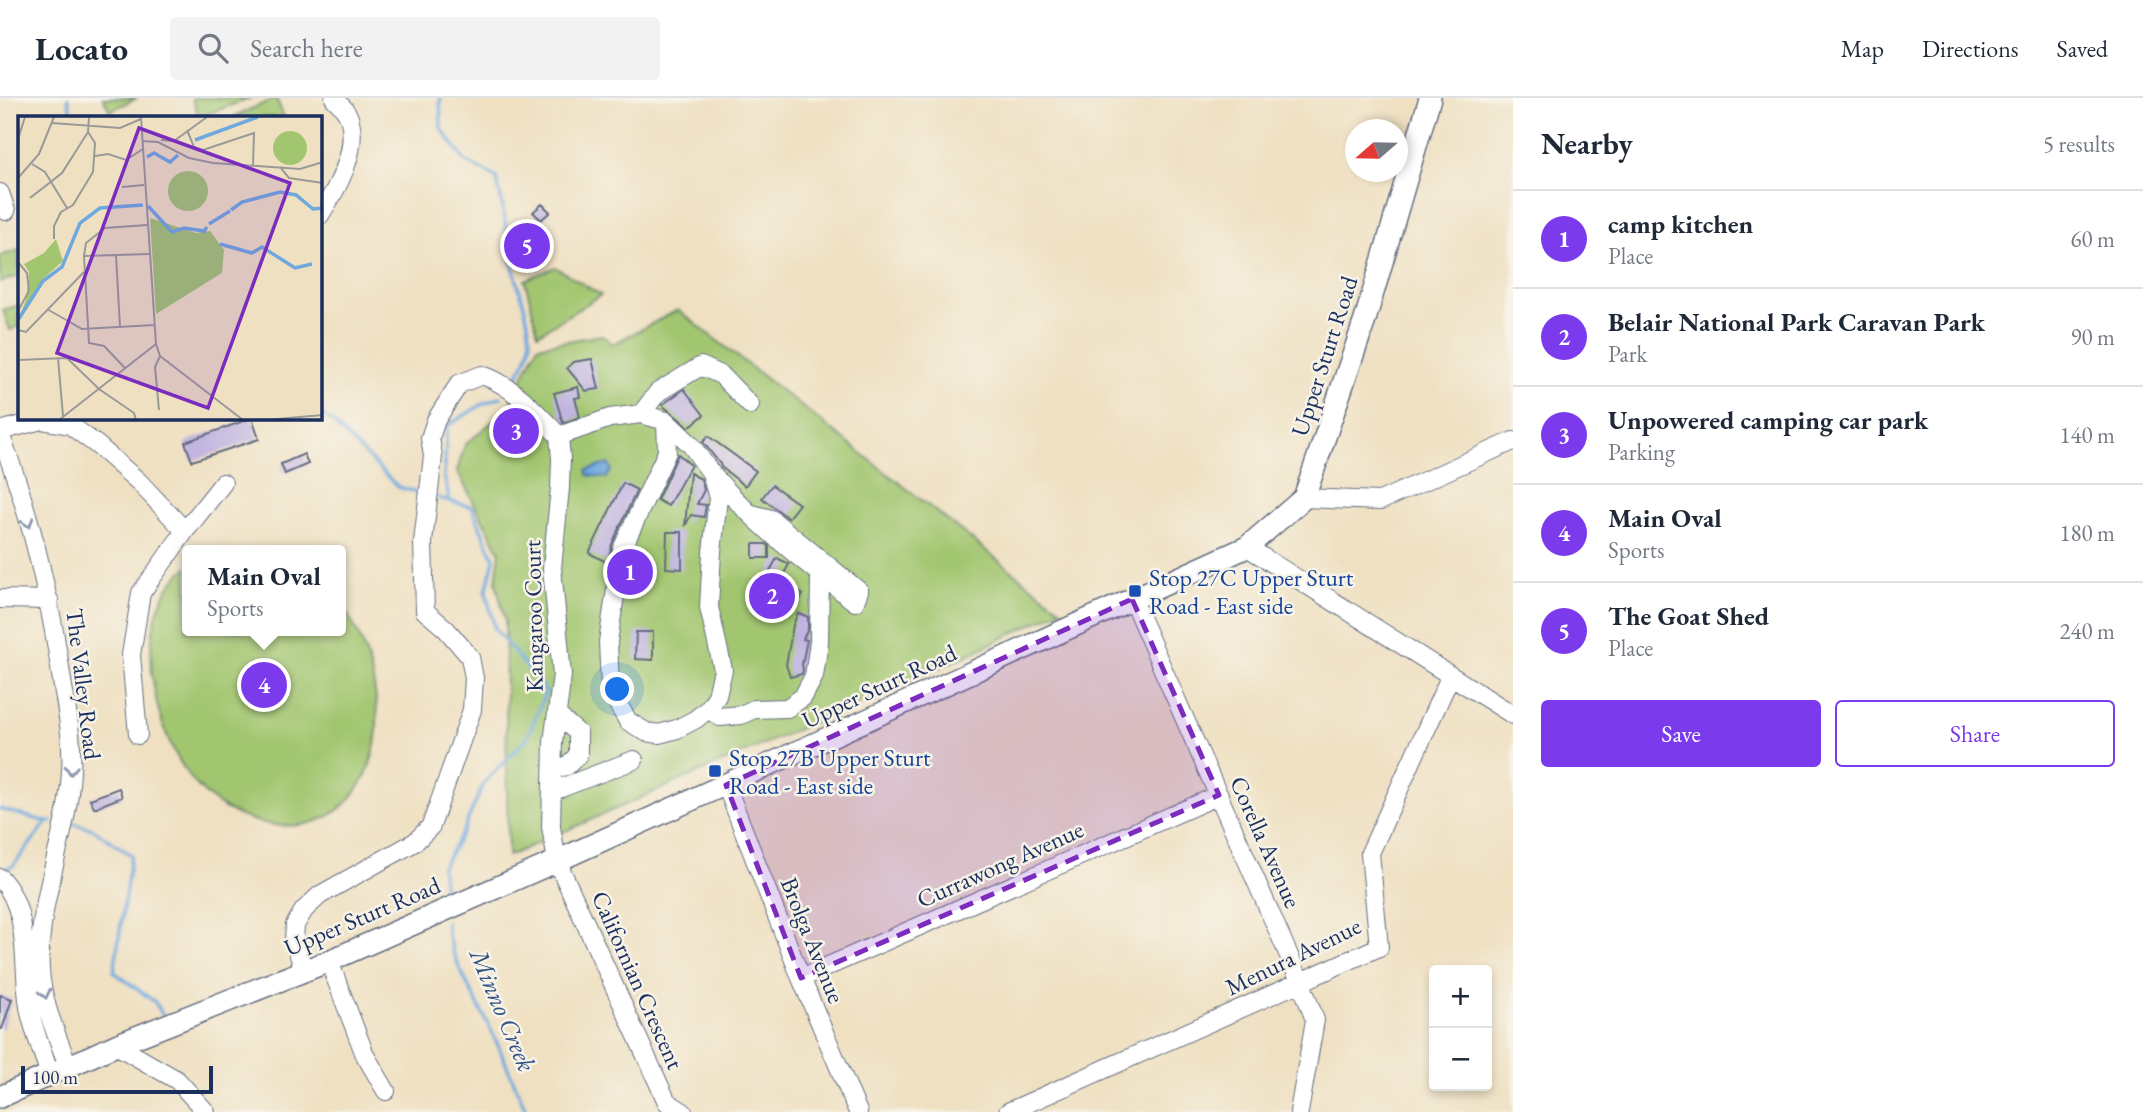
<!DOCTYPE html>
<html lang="en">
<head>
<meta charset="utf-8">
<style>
	body { margin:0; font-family:"EB Garamond",serif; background:#f2f2f3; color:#1f2937 }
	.controls { position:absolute; right:21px; bottom:21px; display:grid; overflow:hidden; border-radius:7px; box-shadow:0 4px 10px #0003 }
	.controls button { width:63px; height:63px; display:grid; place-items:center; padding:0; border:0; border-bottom:2px solid #e0e1e3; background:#fff; color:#1f2937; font:35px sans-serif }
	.compass { position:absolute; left:1345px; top:21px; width:63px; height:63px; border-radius:50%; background:#fff; box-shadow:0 4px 10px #0003; rotate:250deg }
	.scale { position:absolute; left:21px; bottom:18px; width:192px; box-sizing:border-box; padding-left:7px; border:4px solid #1b2f5e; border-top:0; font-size:19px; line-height:24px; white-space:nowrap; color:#1b2f5e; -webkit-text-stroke:5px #f7f3e8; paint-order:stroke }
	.you { position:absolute; left:618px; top:592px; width:24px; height:24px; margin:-18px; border:5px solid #fff; border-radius:50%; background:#1a73e8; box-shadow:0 0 0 10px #1a73e833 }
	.badge { display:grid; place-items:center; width:46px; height:46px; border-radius:50%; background:#7c3aed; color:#fff; font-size:23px; font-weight:700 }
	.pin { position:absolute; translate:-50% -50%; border:4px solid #fff; box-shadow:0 2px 7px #0006 }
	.popup { position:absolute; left:182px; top:447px; width:164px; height:91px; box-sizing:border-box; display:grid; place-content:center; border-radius:7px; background:#fff; filter:drop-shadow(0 2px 5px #0005); font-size:23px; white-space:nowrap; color:#747a83 }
	.popup b { font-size:26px; color:#1f2937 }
	.popup::after { content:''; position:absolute; left:50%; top:100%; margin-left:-14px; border:14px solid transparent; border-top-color:#fff }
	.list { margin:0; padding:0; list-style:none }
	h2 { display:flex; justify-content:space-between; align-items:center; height:91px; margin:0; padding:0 28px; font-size:30px }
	h2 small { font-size:23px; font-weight:400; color:#747a83 }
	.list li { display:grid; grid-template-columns:46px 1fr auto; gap:21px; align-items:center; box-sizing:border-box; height:98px; padding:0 28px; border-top:2px solid #e0e1e3 }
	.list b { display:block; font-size:26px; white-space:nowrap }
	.list p { margin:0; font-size:23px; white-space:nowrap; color:#747a83 }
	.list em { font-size:23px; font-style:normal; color:#747a83 }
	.actions { display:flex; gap:14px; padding:21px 28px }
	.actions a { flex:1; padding:16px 0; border:2px solid #7c3aed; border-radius:7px; text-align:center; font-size:24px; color:#7c3aed }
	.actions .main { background:#7c3aed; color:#fff }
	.icon { flex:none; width:38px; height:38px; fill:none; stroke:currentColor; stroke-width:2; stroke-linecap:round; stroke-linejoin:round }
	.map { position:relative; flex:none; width:1513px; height:1014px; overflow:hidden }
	header { display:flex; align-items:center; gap:42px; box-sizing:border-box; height:98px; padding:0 35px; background:#fff; border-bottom:2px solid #e0e1e3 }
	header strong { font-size:33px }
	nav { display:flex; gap:38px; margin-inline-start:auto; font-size:24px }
	.search { width:490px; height:63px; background:#f2f2f3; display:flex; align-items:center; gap:18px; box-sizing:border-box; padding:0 24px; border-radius:7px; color:#747a83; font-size:26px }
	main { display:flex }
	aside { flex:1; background:#fff }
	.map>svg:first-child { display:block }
	.green { fill:#a2c66f; stroke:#5e7a66; stroke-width:2 }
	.water { fill:#6ea8de; stroke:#446c9e; stroke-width:2 }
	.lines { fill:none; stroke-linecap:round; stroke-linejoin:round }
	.stream { stroke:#6ea8de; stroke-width:3.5 }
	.building { fill:#c0b4e0 }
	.minor-casing { stroke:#656d81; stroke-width:20 }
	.major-casing { stroke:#656d81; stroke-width:24 }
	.minor { stroke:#fff; stroke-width:18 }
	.major { stroke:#fff; stroke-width:21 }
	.oneway { stroke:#8d97ae }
	.marked { fill:#7b2cbf; fill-opacity:0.2; stroke:#7b2cbf; stroke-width:5; stroke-dasharray:14 9; stroke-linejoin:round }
	.transit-dot { fill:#1a4fb4; stroke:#f7f3e8; stroke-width:2.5 }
	.labels { text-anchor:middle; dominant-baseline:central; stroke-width:5; stroke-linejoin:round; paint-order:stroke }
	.street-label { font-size:24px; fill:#1b2f5e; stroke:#f7f3e8 }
	.transit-label { font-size:24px; fill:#164399; stroke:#f7f3e8; text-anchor:start }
	.water-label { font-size:26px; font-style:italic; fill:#345384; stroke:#f7f3e8 }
	.inset-river { fill:none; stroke:#6ea8de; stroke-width:3.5 }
	.inset-road { fill:none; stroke:#9a9999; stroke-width:2 }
	.view { fill:#7b2cbf; fill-opacity:0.15; stroke:#7b2cbf; stroke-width:3.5 }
	.inset-edge { fill:none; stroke:#1b2f5e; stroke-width:3.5 }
</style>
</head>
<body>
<header>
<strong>Locato</strong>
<div class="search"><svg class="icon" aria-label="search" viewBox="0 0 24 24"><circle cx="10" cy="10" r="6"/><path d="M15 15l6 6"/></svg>Search here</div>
<nav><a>Map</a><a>Directions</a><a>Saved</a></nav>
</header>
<main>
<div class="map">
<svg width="1513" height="1014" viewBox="0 0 1513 1014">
	<rect width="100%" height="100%" fill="#f7f3e8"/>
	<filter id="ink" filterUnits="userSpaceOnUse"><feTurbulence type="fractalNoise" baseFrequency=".0143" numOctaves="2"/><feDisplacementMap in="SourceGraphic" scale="14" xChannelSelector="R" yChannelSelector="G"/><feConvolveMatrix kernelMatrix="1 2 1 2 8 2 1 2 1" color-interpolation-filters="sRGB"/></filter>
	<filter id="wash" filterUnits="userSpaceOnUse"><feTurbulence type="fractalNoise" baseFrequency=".00686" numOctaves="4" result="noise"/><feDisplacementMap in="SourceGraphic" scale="28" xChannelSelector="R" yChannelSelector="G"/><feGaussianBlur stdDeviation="1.57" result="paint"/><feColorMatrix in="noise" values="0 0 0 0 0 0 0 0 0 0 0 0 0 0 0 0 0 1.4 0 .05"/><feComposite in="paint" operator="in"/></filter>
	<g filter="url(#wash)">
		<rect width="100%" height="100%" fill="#efe0c1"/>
		<path class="green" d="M 103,0 L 137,0 L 110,13 Z
			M 192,0 L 251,0 L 199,19 Z
			M 276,0 L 284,19 L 233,19 Z
			M 19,152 L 19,178 L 0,184 L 0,158 Z
			M 555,169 L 601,197 L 538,236 L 525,182 Z
			M 19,207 L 19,228 L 10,232 L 3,212 Z
			M 678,212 L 1062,512 L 963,559 L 508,758 L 505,522 L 496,484 L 500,454 L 457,373 L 465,347 L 508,310 L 538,248 L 602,237 L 613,246 Z
			M 187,470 L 187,533 L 341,533 L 341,506 C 364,540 375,574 377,615 C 380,689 332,745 255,723 C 238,718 221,710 208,698 C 174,668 156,619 152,575 C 149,537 155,494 187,470 Z"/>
		<path class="water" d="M 608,366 L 612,371 L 607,380 L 588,377 L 587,372 Z"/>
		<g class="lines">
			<path class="stream" d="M 68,0 L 72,19
				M 440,0 L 441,30 L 465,63 L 496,79 C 504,108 506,136 512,164 C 518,190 529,216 530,243 C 531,255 521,272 514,282
				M 320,316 L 331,323 L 398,389 L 417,394
				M 438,400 L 472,409 L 494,461 L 486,494 L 495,531 L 546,593 L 527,640 L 484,685 L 462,735 L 442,769 L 444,800
				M 450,403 L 444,379 L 447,328 L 483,306 L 501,299
				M 0,711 L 47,724
				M 72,725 L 93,731 L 131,757 L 114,874 L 155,904 L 163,918
				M 0,772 L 13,768 L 47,724 L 52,724
				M 446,824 C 448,858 477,902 492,934 C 504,960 515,987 527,1014"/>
		</g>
		<g id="blocks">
			<path class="building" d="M 542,106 L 550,114 L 541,122 L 533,114 Z
				M 532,135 L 538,148 L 535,149 L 538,155 L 524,160 L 517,145 L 520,143 L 519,140 Z
				M 592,261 L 599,291 L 586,293 L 567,270 L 573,264 Z
				M 578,289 L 580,299 L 575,300 L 580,319 L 563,325 L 554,295 Z
				M 684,291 L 704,317 L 689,329 L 662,307 Z
				M 252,320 L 259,341 L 192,363 L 185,344 Z
				M 708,338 L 756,373 L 745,388 L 721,369 L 720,366 L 703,344 Z
				M 304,356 L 308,366 L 285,376 L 281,366 Z
				M 678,356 L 691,367 L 668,408 L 657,402 Z
				M 690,375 L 701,381 L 704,392 L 697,406 L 706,407 L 704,419 L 691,417 L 685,428 Z
				M 623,385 L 637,392 L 612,446 L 608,465 L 589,455 Z
				M 772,387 L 799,406 L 788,420 L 762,400 Z
				M 667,434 L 682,434 L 682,471 L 666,470 Z
				M 753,446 L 766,446 L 769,448 L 769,460 L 753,460 Z
				M 777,460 L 789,466 L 782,480 L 770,473 Z
				M 793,489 L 803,497 L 794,509 L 783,501 Z
				M 798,515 L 808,519 L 808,531 L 803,541 L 807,542 L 802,566 L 803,572 L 802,576 L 790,579 L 786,567 L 793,527 Z
				M 636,534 L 653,534 L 653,562 L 635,561 Z
				M 119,690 L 122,699 L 94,710 L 90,701 Z
				M 0,897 L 12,901 L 2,931 L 0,931 Z"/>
		</g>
	</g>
	<g filter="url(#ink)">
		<use href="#blocks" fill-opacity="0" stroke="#656d81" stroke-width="2"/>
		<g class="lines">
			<g class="minor-casing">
				<path id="minor" d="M 0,95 L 6,113
					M 320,117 C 337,91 358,54 350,23 C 348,14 340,6 334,0
					M 641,316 L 658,294 L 701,268 L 721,277 L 750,307
					M 0,333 L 41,322 L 70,327 L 97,347 L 139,384 L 185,433
					M 0,336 C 31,416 50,499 62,583 C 67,613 73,643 71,673 C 68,740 36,804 40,872 C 42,905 57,937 68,968
					M 559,338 L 610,320 L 641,316 L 666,323 L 691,347 L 711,375 L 718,400 L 712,454 L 709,509 L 723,572 L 717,598 L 708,611 L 696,621 L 677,631 L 659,636 L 646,634 L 628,623 L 619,608 L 610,587 L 608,544 L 622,451 L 667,354 L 666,323
					M 559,338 L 561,361 L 560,390 L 552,470 L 562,577 L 553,644 L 551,729 L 557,763 L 667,1004 L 683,1014
					M 714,378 C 755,426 806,465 855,504 L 859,493 L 771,421 L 752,416
					M 1304,400 L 1380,403 L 1513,343
					M 1247,449 L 1513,617
					M 0,501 L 49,502
					M 1132,501 L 1301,885 L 1315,922 L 1299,1014
					M 708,611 L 720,619 L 741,617 L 754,611 L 787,610 L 803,599 L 814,578 L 819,544 L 820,478
					M 138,637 L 131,557 L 141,495 L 185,433 L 223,385
					M 553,671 L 567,668 L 578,657 L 578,635 L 557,617
					M 726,687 L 801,880 L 858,1014
					M 553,693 L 634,662
					M 0,780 C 31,812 22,867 29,909 C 33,932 43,955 50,977
					M 329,863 L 365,957 L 386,993
					M 304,873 L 294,842 L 295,827 L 304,812 L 320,797 L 415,744 L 431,728 L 472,612 L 474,580 L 470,559 L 446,531 L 425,513 L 423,444 L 433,358 L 430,340 L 436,322 L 459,286 L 482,277 C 514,288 536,314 559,338
					M 801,880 L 1219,697
					M 116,947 L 177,982 L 206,1014
					M 1008,1014 L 1379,849 L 1370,755 L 1450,579"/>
			</g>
			<g class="major-casing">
				<path id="major" d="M 0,999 L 116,947 L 329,863 L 557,763 L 1247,449 L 1304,400 L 1365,222 L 1430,0"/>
			</g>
			<use href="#minor" class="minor"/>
			<use href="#major" class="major"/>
		</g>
		<defs><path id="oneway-chevron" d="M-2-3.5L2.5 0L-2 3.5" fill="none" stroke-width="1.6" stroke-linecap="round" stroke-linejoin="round" transform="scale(1.75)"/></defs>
		<g class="oneway">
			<use href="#oneway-chevron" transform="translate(28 425) rotate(73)"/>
			<use href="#oneway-chevron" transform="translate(71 672) rotate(93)"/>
			<use href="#oneway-chevron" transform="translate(45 896) rotate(77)"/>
		</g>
	</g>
	<path class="marked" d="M 1132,501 L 1219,697 L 801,880 L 726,687 Z"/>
	<g class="transit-dot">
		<rect x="1128" y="486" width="14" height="14" rx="3.5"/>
		<rect x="708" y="666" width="14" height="14" rx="3.5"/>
	</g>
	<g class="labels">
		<g class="street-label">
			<text transform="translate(1324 258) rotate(-72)">Upper Sturt Road</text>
			<text transform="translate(533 518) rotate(-91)">Kangaroo Court</text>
			<text transform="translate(84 586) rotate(83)">The Valley Road</text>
			<text transform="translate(879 588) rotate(-25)">Upper Sturt Road</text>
			<text transform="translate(1266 744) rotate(66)">Corella Avenue</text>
			<text transform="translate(1000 766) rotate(-24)">Currawong Avenue</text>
			<text transform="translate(362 818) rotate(-23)">Upper Sturt Road</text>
			<text transform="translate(813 842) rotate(68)">Brolga Avenue</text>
			<text transform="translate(1293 858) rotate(-26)">Menura Avenue</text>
			<text transform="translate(638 882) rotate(66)">Californian Crescent</text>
		</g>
		<g class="transit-label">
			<text x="1149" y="479">Stop 27C Upper Sturt<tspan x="1149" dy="28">Road - East side</tspan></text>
			<text x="729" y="659">Stop 27B Upper Sturt<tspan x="729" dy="28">Road - East side</tspan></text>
		</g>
		<g class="water-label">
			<text transform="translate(503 912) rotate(67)">Minno Creek</text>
		</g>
	</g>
	<g transform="translate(18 18)">
		<rect width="304" height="304" fill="#efe0c1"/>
		<path d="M255 32a17 17 0 1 1 34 0a17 17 0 1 1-34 0ZM150 75a20 20 0 1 1 40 0a20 20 0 1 1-40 0ZM 132,102 L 178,117 L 192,115 L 206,134 L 204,157 L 138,198 ZM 38,123 L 45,145 L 25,163 L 1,201 L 8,184 L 11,156 L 6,148 L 26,137 Z" fill="#a2c66f"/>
		<path class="inset-river" d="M 177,24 L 240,1M 129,41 L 136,37 L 152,46 L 160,39M 130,90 L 154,116 L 166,112 L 186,115 L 189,111M 213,94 L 224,86 L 262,76 L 278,79 L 295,93 L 305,92M 191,108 L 212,95M 202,128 L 234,137 L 244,131 L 277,152 L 294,148M 0,204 L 25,165 L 44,151 L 62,107 L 82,92 L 125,89"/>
		<path class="inset-road" d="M 123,1 L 138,228 L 142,240 L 225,304M 34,7 L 102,12 L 123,3M 169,14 L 176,31 L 185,34 L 236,17 L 235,49M 0,23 L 7,1M 143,24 L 156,25 L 189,1M 124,25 L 140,26 L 171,42 L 195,47 L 282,53 L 305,46M 77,40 L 90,38 L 108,44 L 125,33M 14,48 L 27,56 L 49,92M 262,51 L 271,62 L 305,67M 0,62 L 21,38 L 36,1M 104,71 L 126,69M 12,82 L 44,57 L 70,16 L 71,1M 36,123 L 36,110 L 43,96 L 55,89 L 75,56 L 77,27 L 70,16M 98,139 L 102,211M 66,140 L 131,138M 0,146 L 9,157 L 11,175 L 0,195M 29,193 L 64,213 L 136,209M 0,214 L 8,216 L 66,156M 40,242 L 45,300M 0,244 L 49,242 L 81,273 L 116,297 L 118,304M 107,252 L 86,230 L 71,227 L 66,140 L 68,127 L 87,112 L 129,109M 141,294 L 137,251 L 142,240M 41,304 L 138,228M 247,304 L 305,299"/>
		<path class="view" d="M 121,12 L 272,67 L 190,292 L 39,237 Z"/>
		<rect width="304" height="304" class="inset-edge"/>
	</g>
</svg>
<div class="controls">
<button>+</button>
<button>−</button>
</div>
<svg class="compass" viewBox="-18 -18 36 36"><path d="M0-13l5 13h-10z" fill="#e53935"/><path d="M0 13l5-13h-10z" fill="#747a83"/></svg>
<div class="scale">100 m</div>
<div class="you"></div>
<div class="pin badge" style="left:630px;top:474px">1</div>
<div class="pin badge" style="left:772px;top:498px">2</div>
<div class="pin badge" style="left:516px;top:333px">3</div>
<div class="pin badge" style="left:264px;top:587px">4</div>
<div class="popup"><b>Main Oval</b>Sports</div>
<div class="pin badge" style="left:527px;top:148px">5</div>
</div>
<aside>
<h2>Nearby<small>5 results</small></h2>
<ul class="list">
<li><span class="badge">1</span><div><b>camp kitchen</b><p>Place</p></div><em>60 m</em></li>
<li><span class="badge">2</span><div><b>Belair National Park Caravan Park</b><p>Park</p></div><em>90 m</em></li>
<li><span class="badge">3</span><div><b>Unpowered camping car park</b><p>Parking</p></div><em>140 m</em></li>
<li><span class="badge">4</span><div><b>Main Oval</b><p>Sports</p></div><em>180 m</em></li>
<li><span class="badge">5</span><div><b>The Goat Shed</b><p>Place</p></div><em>240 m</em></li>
</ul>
<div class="actions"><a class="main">Save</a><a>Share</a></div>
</aside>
</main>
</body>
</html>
